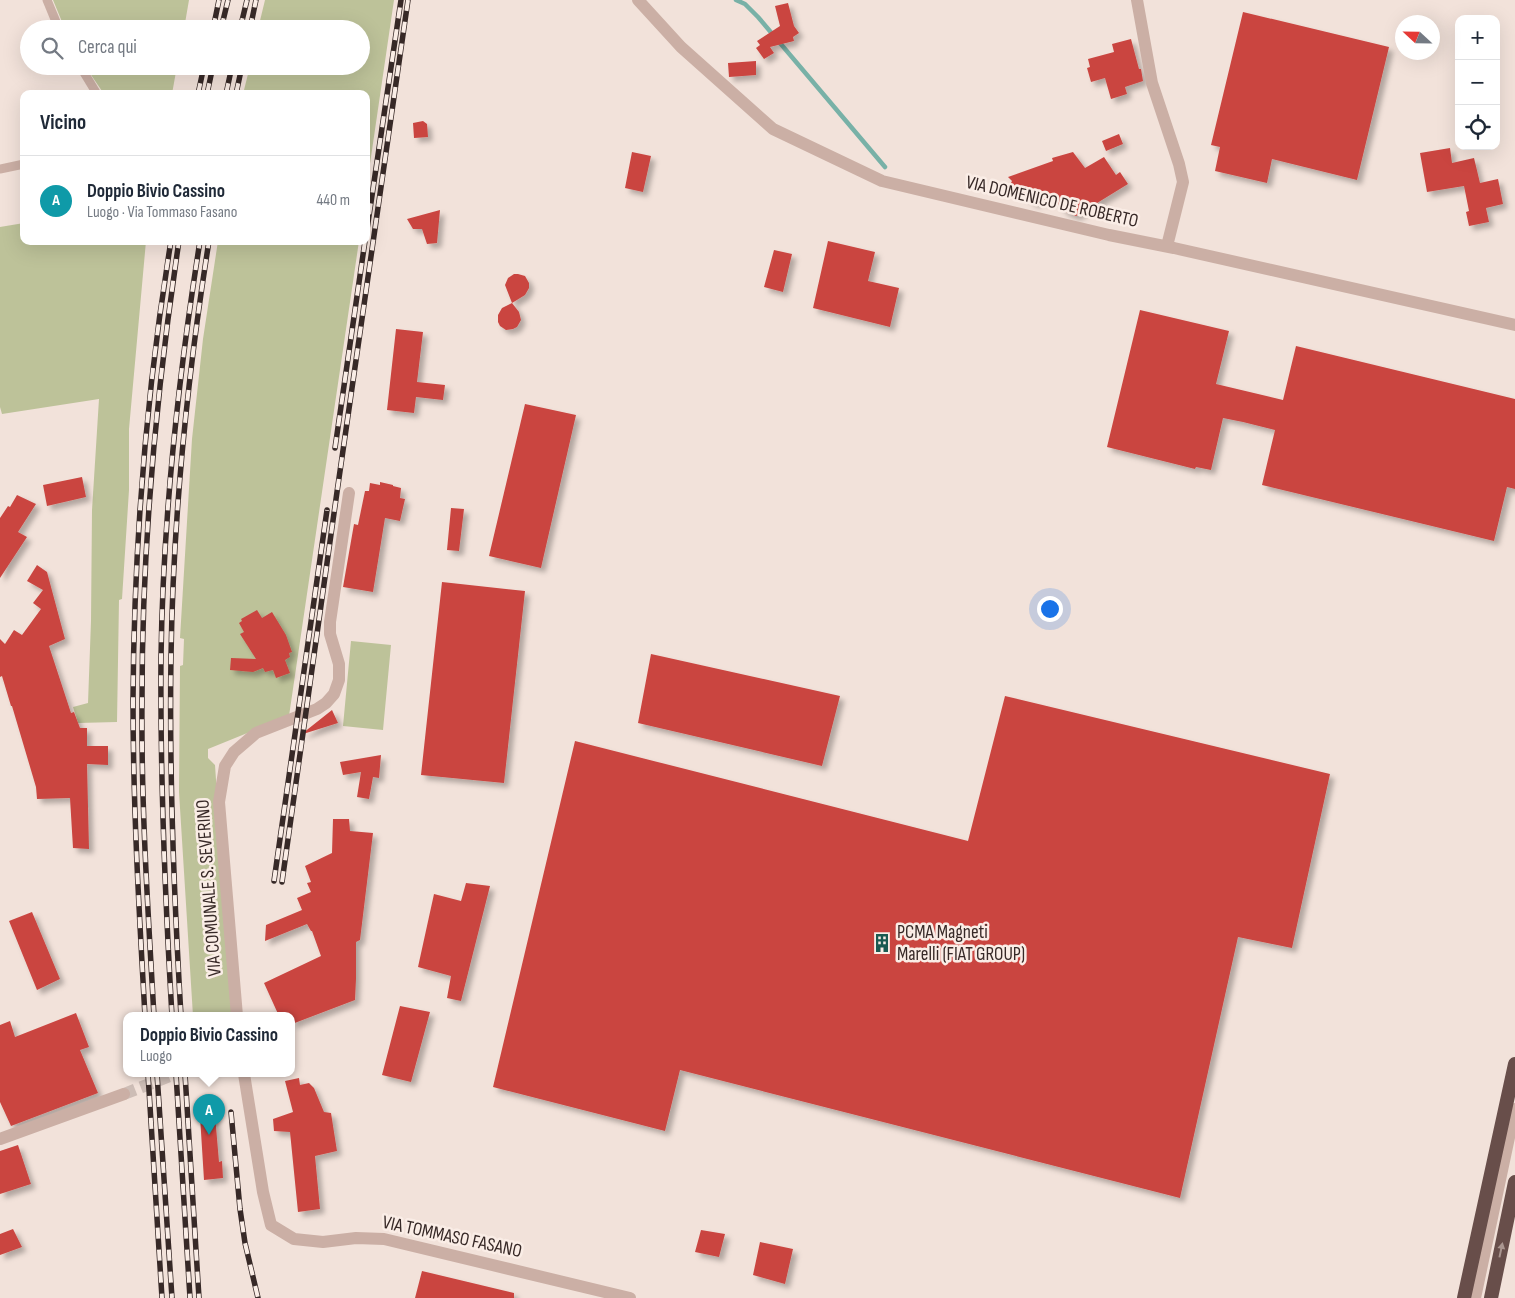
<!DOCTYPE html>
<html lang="it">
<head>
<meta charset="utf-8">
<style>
	body { margin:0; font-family:"Sofia Sans Condensed",sans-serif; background:#f6f6f7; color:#1f2937 }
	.controls { position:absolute; right:15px; top:15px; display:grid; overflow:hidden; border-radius:10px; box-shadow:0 5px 20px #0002 }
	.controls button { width:45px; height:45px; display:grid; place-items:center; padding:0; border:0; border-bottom:1px solid #e0e1e3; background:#fff; color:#1f2937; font:25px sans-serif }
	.compass { position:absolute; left:1395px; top:15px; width:45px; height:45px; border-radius:50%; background:#fff; box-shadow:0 5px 20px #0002; rotate:292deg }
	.you { position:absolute; left:1049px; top:608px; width:18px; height:18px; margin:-12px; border:4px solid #fff; border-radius:50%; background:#1a73e8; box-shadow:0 0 0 8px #1a73e833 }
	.badge { display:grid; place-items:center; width:32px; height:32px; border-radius:50%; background:#b45309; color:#fff; font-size:16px; font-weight:700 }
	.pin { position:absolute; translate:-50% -41px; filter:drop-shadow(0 1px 2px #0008) }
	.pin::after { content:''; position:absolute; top:26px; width:18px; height:15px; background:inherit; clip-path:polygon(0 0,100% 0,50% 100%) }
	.popup { position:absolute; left:123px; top:1012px; width:172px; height:65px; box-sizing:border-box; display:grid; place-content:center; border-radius:10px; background:#fff; filter:drop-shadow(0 1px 4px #0005); font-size:16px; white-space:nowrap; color:#747a83 }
	.popup b { font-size:19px; color:#1f2937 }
	.popup::after { content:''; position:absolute; left:50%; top:100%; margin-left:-10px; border:10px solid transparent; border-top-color:#fff }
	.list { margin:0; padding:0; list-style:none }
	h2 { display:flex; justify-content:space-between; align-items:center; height:65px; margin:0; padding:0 20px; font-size:21px }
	h2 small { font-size:16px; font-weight:400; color:#747a83 }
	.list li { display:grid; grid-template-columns:32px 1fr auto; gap:15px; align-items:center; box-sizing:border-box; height:90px; padding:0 20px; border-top:1px solid #e0e1e3 }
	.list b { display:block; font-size:19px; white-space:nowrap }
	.list p { margin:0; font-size:16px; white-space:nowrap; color:#747a83 }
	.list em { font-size:16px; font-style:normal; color:#747a83 }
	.icon { flex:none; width:28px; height:28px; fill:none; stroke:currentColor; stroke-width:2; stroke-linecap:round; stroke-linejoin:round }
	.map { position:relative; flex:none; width:1515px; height:1298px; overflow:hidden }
	.search { position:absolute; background:#fff; box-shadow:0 5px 20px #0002; left:20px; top:20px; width:350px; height:55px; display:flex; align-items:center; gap:12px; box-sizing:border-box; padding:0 18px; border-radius:28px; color:#747a83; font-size:19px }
	.panel { position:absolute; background:#fff; box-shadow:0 5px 20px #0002; left:20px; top:90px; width:350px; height:155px; border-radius:10px }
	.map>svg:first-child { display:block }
	.green { fill:#bdc299 }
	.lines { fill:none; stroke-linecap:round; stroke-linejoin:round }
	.stream { stroke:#78b1a7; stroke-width:4.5 }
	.building { fill:#ca4540; filter:url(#shadow) }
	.minor-tunnel { stroke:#cdbdb6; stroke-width:12; stroke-dasharray:12 6; stroke-linecap:butt }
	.service { stroke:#cbafa5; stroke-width:9 }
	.minor { stroke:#cbafa5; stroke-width:12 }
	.trunk { stroke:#684e4a; stroke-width:14 }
	.rail-casing { stroke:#372927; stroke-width:5.5 }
	.rail { stroke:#faede6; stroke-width:4; stroke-dasharray:11; stroke-linecap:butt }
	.oneway { fill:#aa9690 }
	.labels { text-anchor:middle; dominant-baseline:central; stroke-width:5; stroke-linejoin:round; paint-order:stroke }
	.street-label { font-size:19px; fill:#372927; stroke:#faede6 }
	.poi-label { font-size:19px; fill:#372927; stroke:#faede6; text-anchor:start }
</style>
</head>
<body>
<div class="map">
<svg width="1515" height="1298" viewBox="0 0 1515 1298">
	<defs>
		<filter id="shadow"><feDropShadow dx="4.5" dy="4.5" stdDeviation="2.5" flood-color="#0004"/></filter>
	</defs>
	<rect width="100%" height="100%" fill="#f2e2da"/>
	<path class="green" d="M 53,0 L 189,0 L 184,29 L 65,29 Z
		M 265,0 L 394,0 L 366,191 L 366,94 L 243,94 L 250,66 L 361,66 L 361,29 L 258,29 Z
		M 85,66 L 177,66 L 172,94 L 104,94 Z
		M 24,223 L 24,241 L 146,241 L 129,429 L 129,490 L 122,599 L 119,600 L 117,722 L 78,723 L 73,707 L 88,703 L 91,621 L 92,510 L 99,399 L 2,414 L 0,407 L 0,227 Z
		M 218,241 L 359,241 L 289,716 L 208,749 L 208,758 L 215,765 L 232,1016 L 193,1016 L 179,792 L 180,666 L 183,665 L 184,639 L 180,638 L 192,439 L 203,339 Z
		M 351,641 L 391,645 L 383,730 L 343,726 Z"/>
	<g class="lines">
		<path class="stream" d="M 736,0 L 745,4 L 758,17 L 885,167"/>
	</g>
	<path class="building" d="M 788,3 L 794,26 L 799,33 L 793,37 L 794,41 L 770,47 L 774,53 L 764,59 L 756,48 L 760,45 L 757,41 L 780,26 L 775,6 Z
		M 1243,12 L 1389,47 L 1357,180 L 1272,159 L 1267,183 L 1215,171 L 1220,147 L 1211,145 Z
		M 1131,39 L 1139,69 L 1141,69 L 1143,81 L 1125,87 L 1127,94 L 1111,99 L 1105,78 L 1091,82 L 1087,68 L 1090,67 L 1088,59 L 1114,52 L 1112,44 Z
		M 756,61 L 756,75 L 729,77 L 728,63 Z
		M 423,121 L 427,124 L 428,137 L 414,138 L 413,123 Z
		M 1119,134 L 1123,144 L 1106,151 L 1102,141 Z
		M 1450,148 L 1452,163 L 1474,158 L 1480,183 L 1498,179 L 1503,204 L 1486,208 L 1489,222 L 1469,226 L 1466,212 L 1469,211 L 1464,186 L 1427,192 L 1420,153 Z
		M 632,152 L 651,156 L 643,192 L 625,188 Z
		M 1073,152 L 1085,168 L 1104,157 L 1116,175 L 1120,172 L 1128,184 L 1076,216 L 1064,211 L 1053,198 L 1046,202 L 1040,198 L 1035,204 L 1010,185 L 1012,181 L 1008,177 L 1053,161 L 1052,158 Z
		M 440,210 L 437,243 L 427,244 L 422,229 L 413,229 L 407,219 Z
		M 828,241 L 875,252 L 868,281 L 899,288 L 890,327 L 813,308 Z
		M 774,250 L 792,254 L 783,292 L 764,287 Z
		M 514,274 L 518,274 L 525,276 L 529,283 L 529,288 L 525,295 L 512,303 L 505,285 L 508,278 Z
		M 512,303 L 519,312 L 521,320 L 517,327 L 513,329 L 506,330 L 500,326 L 498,322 L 498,315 L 502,308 Z
		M 1140,310 L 1229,331 L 1216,384 L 1283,400 L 1296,346 L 1515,399 L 1515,489 L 1507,487 L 1494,541 L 1262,485 L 1275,430 L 1243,422 L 1223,418 L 1211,470 L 1196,467 L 1195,469 L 1107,447 Z
		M 396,329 L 423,332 L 417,382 L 445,385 L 443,400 L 416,397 L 414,413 L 387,410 Z
		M 525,404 L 576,415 L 541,568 L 489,556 Z
		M 82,477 L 86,497 L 47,506 L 43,485 Z
		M 380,482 L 393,485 L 393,486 L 401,488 L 400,498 L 405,499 L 400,521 L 385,518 L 373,592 L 343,587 L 354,524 L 358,525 L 365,491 L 369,491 L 370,483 L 380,485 Z
		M 17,495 L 36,504 L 18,532 L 27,537 L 0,578 L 0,518 L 8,506 L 10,507 Z
		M 451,508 L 464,509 L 459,551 L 447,550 Z
		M 37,565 L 47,572 L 65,639 L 49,646 L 71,713 L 74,712 L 80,728 L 87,728 L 87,746 L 108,746 L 108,765 L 87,764 L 89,849 L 73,848 L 70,798 L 37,799 L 36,787 L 12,706 L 11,706 L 2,676 L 0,677 L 0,639 L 5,644 L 14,630 L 22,635 L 41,609 L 33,603 L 43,590 L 27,581 Z
		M 442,582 L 525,591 L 504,783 L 421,775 Z
		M 257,610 L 262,618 L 272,612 L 286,635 L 292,652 L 289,653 L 290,657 L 285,660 L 290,673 L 276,678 L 273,670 L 265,672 L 263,668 L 253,672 L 230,670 L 231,658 L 256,659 L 240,634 L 244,632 L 239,623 L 242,621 L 241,619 Z
		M 651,654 L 840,696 L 822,766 L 638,723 Z
		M 1005,696 L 1330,774 L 1292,948 L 1238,937 L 1180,1198 L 680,1070 L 665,1131 L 493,1087 L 575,741 L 968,841 Z
		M 332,710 L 338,723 L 303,734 L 303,733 Z
		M 381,755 L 379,778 L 373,777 L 369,799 L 357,797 L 361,772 L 343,775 L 340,762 Z
		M 333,819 L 349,819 L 350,831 L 373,833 L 360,940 L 356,942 L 356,979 L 355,1000 L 292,1024 L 292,1016 L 279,1016 L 264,983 L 321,956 L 312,931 L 311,931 L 307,924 L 265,941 L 266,925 L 302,910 L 297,898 L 311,892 L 307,883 L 311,882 L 305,866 L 332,853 Z
		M 466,883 L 490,886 L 461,1001 L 447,998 L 451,976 L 418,967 L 434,894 L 461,901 Z
		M 32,912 L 60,979 L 37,990 L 9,921 Z
		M 400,1006 L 430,1012 L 411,1082 L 382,1075 Z
		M 76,1013 L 89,1047 L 80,1050 L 98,1093 L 11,1126 L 0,1102 L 0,1025 L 10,1021 L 15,1037 Z
		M 299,1078 L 300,1085 L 309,1083 L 314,1088 L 324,1112 L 331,1113 L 337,1151 L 315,1156 L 320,1209 L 298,1212 L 290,1132 L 274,1131 L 273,1119 L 293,1112 L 285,1081 Z
		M 215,1115 L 219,1162 L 222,1161 L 223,1178 L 204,1180 L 200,1116 Z
		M 18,1145 L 31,1184 L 0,1194 L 0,1151 Z
		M 13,1229 L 22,1247 L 0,1255 L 0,1234 Z
		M 701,1230 L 725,1234 L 719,1257 L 695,1252 Z
		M 760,1242 L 793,1249 L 785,1284 L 753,1275 Z
		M 422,1271 L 514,1293 L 514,1298 L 415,1298 Z"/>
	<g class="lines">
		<path class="minor-tunnel" d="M 124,1094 L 175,1074"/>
		<path class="service" d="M 47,0 L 59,29
			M 80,66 L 97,94
			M 0,169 L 24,164"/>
		<path class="minor" d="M 638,0 L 681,47 L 773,129 L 882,181 L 1109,235 L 1174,248 L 1515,325
			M 1137,0 L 1152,83 L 1179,164 L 1183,182 L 1167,246
			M 237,1016 L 219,802 L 225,766 L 234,752 L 256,733 L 317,709 L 326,703 L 334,694 L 339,680 L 339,664 L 330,634 L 330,622 L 349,493
			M 244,1074 L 263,1192 L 271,1225 L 294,1239 L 323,1242 L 356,1238 L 384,1239 L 630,1298
			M 0,1139 L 124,1094
			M 1475,1298 L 1515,1109"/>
		<path class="trunk" d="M 1464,1298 L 1515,1064
			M 1491,1298 L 1515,1182"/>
		<g class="rail-casing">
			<path id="rail" d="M 213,29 L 219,0
				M 221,29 L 228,0
				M 240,29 L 247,0
				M 250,29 L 256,0
				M 198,94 L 204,66
				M 207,94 L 213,66
				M 226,94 L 232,66
				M 236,94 L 242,66
				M 366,236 L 401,0
				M 335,448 L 365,241
				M 274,881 L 327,510
				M 282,882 L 337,492 L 408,0
				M 145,1016 C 139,911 133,806 133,700 C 134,546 146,393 171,241
				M 154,1016 C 148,911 141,806 142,700 C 142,546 156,393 179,241
				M 172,1016 C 165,897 160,777 161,657 C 163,518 178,379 200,241
				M 181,1016 C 174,897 169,777 171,657 C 173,518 187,379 209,241
				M 148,1074 L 162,1298
				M 157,1074 L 172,1298
				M 176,1074 L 190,1298
				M 185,1074 L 199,1298
				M 231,1112 L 240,1209 L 245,1243 L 258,1298"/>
		</g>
		<use href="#rail" class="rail"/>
	</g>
	<defs><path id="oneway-solid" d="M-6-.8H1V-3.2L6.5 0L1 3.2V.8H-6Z" transform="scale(1.25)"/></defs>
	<use class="oneway" href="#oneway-solid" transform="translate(1501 1250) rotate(-78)"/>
	<defs>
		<g id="building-bare" transform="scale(1.5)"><path d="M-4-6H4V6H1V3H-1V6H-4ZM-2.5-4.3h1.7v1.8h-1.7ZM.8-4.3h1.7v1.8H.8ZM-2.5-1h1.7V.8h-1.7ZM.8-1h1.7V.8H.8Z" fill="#1b5a51" stroke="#faede6" stroke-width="2.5" paint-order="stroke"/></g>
	</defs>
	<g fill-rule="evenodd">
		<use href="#building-bare" x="882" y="943"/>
	</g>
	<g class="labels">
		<g class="street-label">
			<text transform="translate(1052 202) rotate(13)">VIA DOMENICO DE ROBERTO</text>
			<text transform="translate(209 888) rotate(-94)">VIA COMUNALE S. SEVERINO</text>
			<text transform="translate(452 1237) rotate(12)">VIA TOMMASO FASANO</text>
		</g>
		<g class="poi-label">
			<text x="897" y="932">PCMA Magneti<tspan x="897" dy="22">Marelli (FIAT GROUP)</tspan></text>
		</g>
	</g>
</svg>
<div class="controls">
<button>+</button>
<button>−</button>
<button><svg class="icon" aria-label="locate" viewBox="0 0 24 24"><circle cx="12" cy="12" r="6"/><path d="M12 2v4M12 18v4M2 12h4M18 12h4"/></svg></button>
</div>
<svg class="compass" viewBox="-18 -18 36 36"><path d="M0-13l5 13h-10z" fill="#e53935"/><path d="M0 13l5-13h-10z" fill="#747a83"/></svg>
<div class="you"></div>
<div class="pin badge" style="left:209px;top:1135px;background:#0f9aa8">A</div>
<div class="popup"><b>Doppio Bivio Cassino</b>Luogo</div>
<div class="search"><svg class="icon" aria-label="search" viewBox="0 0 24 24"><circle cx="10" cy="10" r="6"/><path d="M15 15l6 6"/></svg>Cerca qui</div>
<section class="panel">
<h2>Vicino<small></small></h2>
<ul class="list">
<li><span class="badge" style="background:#0f9aa8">A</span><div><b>Doppio Bivio Cassino</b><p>Luogo · Via Tommaso Fasano</p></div><em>440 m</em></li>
</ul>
</section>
</div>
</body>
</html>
